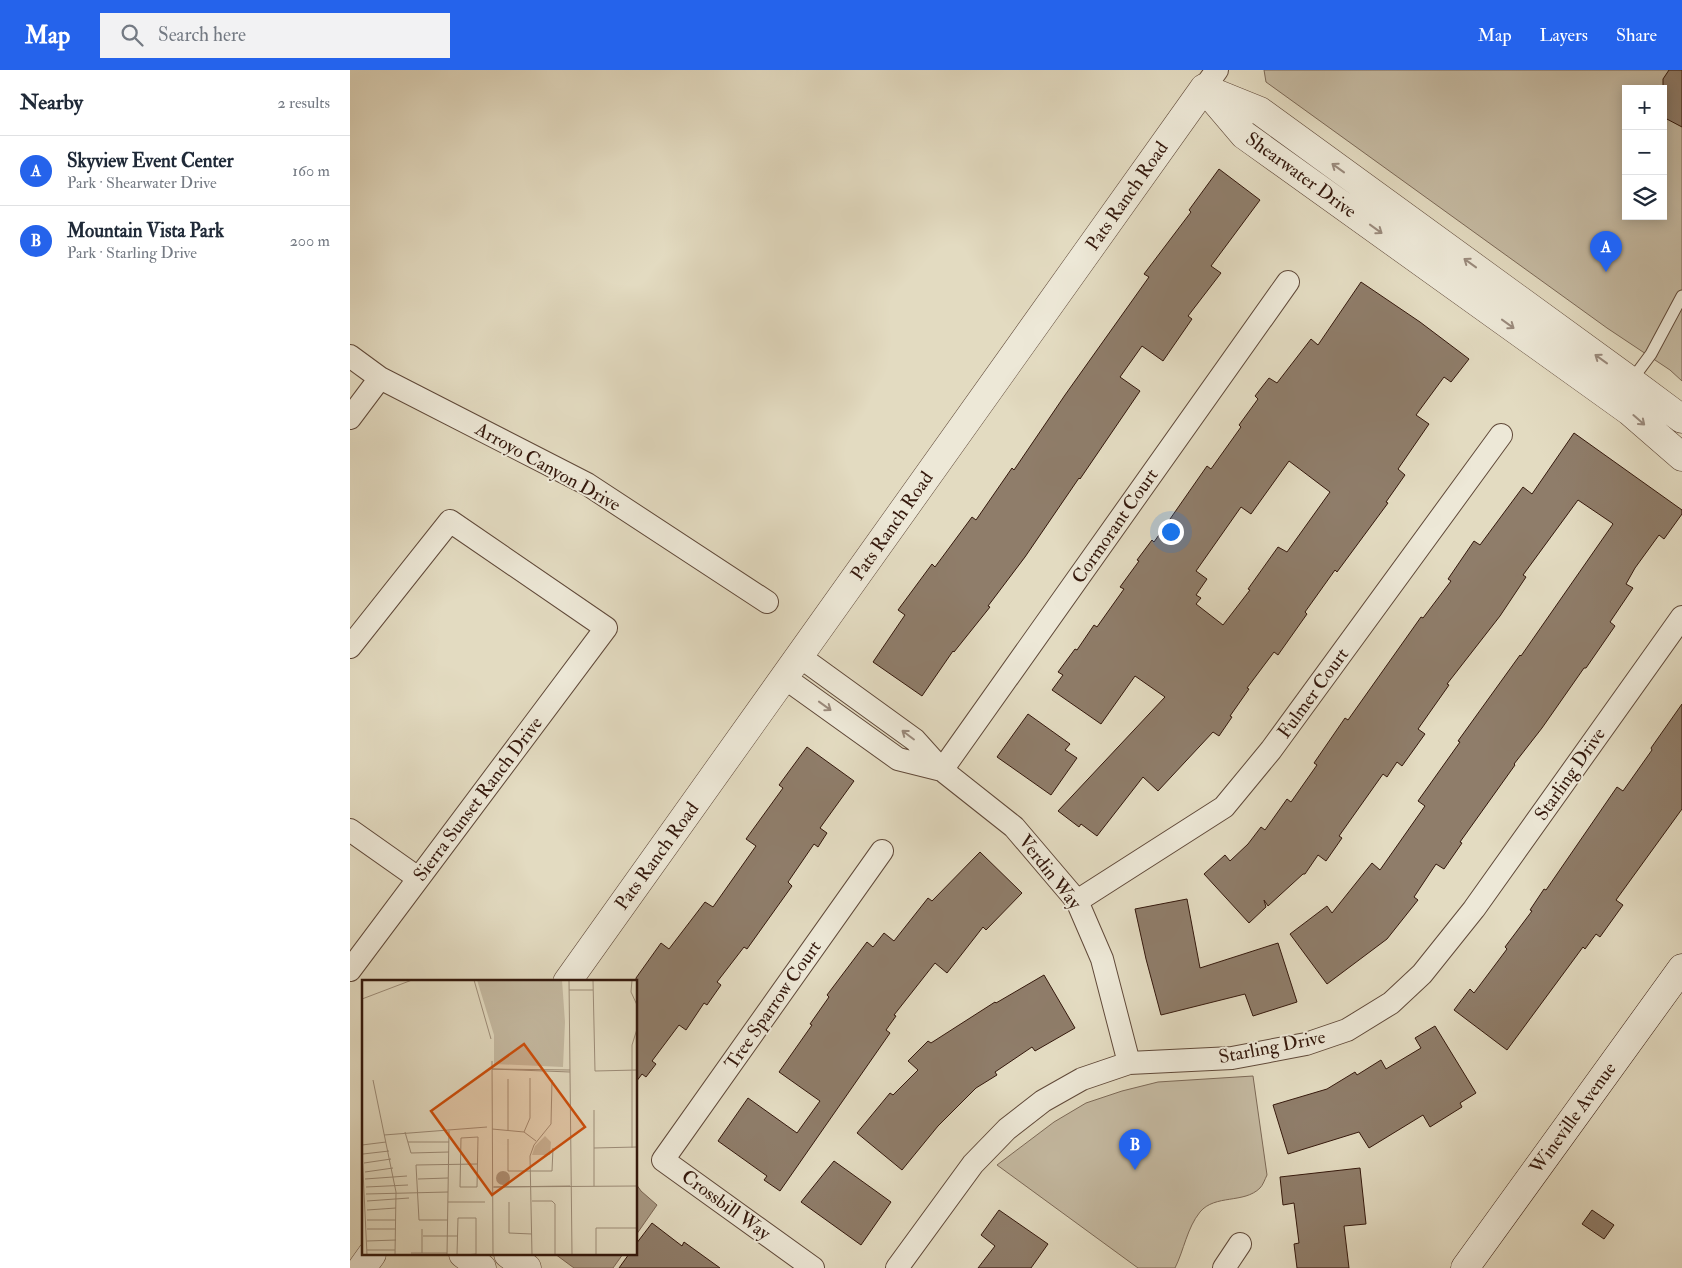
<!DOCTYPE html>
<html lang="en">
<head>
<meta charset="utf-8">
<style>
	body { margin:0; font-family:"IM FELL Double Pica",serif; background:#f2f2f3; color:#1f2937 }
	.controls { position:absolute; right:15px; top:15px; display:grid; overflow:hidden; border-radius:0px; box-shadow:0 2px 12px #0003 }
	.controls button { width:45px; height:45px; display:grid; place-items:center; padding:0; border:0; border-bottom:1px solid #e0e1e3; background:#fff; color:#1f2937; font:25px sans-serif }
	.you { position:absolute; left:820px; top:461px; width:18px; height:18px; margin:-12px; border:4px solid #fff; border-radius:50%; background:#1a73e8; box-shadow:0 0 0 8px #1a73e833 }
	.badge { display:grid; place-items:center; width:32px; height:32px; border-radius:50%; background:#2563eb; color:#fff; font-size:16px; font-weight:700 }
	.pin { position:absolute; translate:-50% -41px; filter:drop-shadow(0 1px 2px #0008) }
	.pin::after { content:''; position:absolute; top:26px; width:18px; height:15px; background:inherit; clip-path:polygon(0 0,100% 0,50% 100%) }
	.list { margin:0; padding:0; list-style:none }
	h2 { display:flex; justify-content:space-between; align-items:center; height:65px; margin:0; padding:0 20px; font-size:21px }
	h2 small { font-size:16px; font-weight:400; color:#747a83 }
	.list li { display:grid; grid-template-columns:32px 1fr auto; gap:15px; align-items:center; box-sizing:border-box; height:70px; padding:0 20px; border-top:1px solid #e0e1e3 }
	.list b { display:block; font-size:19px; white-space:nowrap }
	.list p { margin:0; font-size:16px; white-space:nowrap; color:#747a83 }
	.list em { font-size:16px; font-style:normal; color:#747a83 }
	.icon { flex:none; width:28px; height:28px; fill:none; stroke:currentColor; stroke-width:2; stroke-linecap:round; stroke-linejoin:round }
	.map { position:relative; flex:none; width:1332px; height:1198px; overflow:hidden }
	header { display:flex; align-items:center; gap:30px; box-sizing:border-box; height:70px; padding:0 25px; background:#2563eb; color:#fff }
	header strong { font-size:24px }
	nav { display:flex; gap:28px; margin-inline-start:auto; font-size:18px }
	.search { width:350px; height:45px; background:#f2f2f3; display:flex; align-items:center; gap:12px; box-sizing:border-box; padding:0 18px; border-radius:0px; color:#747a83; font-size:19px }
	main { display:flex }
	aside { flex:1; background:#fff }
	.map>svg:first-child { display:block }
	.green { fill:#c5baa2; stroke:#7c6957; fill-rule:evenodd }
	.water { fill:#a89983; stroke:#7a6553 }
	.building { fill:#8f7d6a; stroke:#34180c; fill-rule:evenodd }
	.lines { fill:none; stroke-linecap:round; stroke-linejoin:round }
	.service-casing { stroke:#604939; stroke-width:13 }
	.minor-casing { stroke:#604939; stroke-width:24 }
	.tertiary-casing { stroke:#604939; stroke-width:29 }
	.secondary-casing { stroke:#34180c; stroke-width:29 }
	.service { stroke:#ede8d7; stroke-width:11 }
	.minor { stroke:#ede8d7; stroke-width:22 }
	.tertiary { stroke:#ede8d7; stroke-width:28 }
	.secondary { stroke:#ede8d7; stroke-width:28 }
	.oneway { stroke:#9a8a7c }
	.labels { text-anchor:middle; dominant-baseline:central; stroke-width:4; stroke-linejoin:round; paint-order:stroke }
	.street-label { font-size:19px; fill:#34180c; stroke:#ede8d7 }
	.inset-road { fill:none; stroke:#9d8d79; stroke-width:1 }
	.view { fill:#cd4f0c; fill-opacity:0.15; stroke:#cd4f0c; stroke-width:2.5 }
	.inset-edge { fill:none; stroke:#34180c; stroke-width:2.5 }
</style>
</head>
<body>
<header>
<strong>Map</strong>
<div class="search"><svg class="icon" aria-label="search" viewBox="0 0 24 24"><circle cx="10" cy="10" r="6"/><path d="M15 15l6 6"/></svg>Search here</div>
<nav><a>Map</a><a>Layers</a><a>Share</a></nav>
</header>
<main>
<aside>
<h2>Nearby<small>2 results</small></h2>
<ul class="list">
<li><span class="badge">A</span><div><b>Skyview Event Center</b><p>Park · Shearwater Drive</p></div><em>160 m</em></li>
<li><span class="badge">B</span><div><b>Mountain Vista Park</b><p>Park · Starling Drive</p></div><em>200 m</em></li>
</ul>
</aside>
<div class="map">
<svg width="1332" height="1198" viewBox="0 0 1332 1198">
	<rect width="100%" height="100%" fill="#e3dbc1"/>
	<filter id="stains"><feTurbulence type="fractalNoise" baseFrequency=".004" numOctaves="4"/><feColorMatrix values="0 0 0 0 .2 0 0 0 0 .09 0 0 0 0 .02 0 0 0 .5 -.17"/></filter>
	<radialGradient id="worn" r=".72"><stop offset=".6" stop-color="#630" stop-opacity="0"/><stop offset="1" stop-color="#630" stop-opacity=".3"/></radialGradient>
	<path class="green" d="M 914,0 L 1332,0 L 1332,311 L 1320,300 L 1257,258 L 916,12 ZM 1276,19 L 1313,19 L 1313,146 L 1276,146 Z
		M 903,1006 L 917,1105 C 915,1109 913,1115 910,1118 C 894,1134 865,1124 850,1142 C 837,1158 834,1180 825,1198 L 788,1198 L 647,1095 L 704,1052 L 736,1033 L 772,1021 L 808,1012 Z"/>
	<path class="water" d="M 286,1114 L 291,1121 L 307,1135 L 286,1165 Z
		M 205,1184 L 273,1184 L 263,1198 L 224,1198 Z"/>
	<path class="building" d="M 1319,0 L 1332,0 L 1332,57 L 1313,47 L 1313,9 Z
		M 869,99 L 910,130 L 861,196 L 871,203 L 838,246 L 842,249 L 813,291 L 792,276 L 770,307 L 790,321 L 730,409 L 729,408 L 675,487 L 638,536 L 640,537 L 604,582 L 603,581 L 572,626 L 523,592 L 555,545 L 548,540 L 582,494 L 585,497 L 622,447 L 626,450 L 662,398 L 664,400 L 715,325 L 799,207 L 794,204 L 841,142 L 839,140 Z
		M 1011,212 L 1070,252 L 1119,289 L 1101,312 L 1094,307 L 1066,345 L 1079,354 L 1048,399 L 1055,405 L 1036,432 L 1038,433 L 987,502 L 985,500 L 955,542 L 957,544 L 928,585 L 924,582 L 897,618 L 899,619 L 880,646 L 882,647 L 869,666 L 863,662 L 808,721 L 793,707 L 747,766 L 731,754 L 729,757 L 708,741 L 815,627 L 785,606 L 751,654 L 702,620 L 713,605 L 708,602 L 725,579 L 727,580 L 744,555 L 747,557 L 774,519 L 770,517 L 789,491 L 787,490 L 802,470 L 804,472 L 857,396 L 861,399 L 891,357 L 889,355 L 908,329 L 905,326 L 919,308 L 927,313 L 961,269 L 968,275 ZM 939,391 L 980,422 L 937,482 L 928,477 L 898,519 L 900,520 L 873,555 L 846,534 L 851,528 L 846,525 L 857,509 L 846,501 L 891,437 L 901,444 Z
		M 1224,363 L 1332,440 L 1332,444 L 1314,469 L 1309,465 L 1285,498 L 1276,514 L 1283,518 L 1260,552 L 1265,556 L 1236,598 L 1234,598 L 1192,658 L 1164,694 L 1165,695 L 1110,772 L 1112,773 L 1094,799 L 1086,794 L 1064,827 L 1068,830 L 1037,869 L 977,914 L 940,864 L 977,836 L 982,843 L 1022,793 L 1030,800 L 1075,736 L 1068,731 L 1110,672 L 1108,671 L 1170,585 L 1171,586 L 1263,454 L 1262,453 L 1228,430 L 1173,505 L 1176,507 L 1150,546 L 1097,614 L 1099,615 L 1068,659 L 1075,664 L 1052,696 L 1047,692 L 1037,707 L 1033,704 L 989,766 L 992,768 L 976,791 L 968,785 L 955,804 L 953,804 L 918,836 L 914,830 L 916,837 L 899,853 L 854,804 L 875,785 L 880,791 L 898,774 L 911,757 L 915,760 L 937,729 L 941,732 L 967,695 L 964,693 L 995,648 L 998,650 L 1071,547 L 1073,548 L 1101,511 L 1098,509 L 1124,471 L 1130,475 L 1173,417 L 1182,424 Z
		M 1332,634 L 1332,739 L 1266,830 L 1273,835 L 1250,867 L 1246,864 L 1235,879 L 1233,877 L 1157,980 L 1104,940 L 1120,919 L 1124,923 L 1157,879 L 1155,877 L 1182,841 L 1180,840 L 1194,819 L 1196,820 L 1267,717 L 1273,721 L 1302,680 L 1301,678 Z
		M 678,644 L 720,674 L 715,680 L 727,688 L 701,725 L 647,687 Z
		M 457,677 L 504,711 L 470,758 L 477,763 L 468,777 L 464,774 L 438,812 L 442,816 L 397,879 L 394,877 L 367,912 L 371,915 L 357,935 L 354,933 L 336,960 L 329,955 L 302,991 L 306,994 L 296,1007 L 292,1004 L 286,1012 L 286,908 L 311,873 L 319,879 L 355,832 L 363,837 L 406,776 L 396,769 L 433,718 L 429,715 Z
		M 630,782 L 672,823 L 636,860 L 633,857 L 597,903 L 585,893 L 544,945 L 546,946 L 536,960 L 540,963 L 430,1121 L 414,1110 L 417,1106 L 368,1071 L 398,1028 L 447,1063 L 470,1031 L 429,1002 L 462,955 L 460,954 L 479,927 L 477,925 L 517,872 L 523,877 L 534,863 L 544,871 L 578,828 L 582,831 Z
		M 837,829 L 850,898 L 928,873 L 947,932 L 903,946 L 895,924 L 811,945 L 796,889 L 785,839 Z
		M 694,905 L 725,958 L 685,981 L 682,977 L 645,1002 L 647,1005 L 626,1018 L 588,1056 L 552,1100 L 507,1063 L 540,1023 L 543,1025 L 568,1000 L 558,991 L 578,971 L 581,973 L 645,932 L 646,933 Z
		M 1085,956 L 1126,1023 L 1110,1033 L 1112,1037 L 1080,1057 L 1073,1045 L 1019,1078 L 1009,1062 L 938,1084 L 923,1035 L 977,1019 L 1005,1002 L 1007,1005 L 1031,990 L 1036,999 L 1071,978 L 1065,968 Z
		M 484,1091 L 541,1132 L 511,1175 L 451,1132 Z
		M 1010,1098 L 1016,1154 L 994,1156 L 999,1198 L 947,1198 L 944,1174 L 949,1173 L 944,1133 L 933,1135 L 930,1107 Z
		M 649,1140 L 698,1174 L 681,1198 L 628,1198 L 645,1176 L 631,1165 Z
		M 1242,1140 L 1264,1155 L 1254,1169 L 1232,1154 Z
		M 302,1153 L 332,1176 L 334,1172 L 370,1198 L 269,1198 L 279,1184 L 286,1184 L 286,1174 Z"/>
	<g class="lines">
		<g class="service-casing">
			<path id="service" d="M 1281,311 L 1301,284 L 1332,226"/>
		</g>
		<g class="minor-casing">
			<path id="minor" d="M 854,18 L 867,0
				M 0,286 L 30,308 L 237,414 L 417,532
				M 0,348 L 30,308
				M 0,577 L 100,451 L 256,558 L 0,900
				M 449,586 L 565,670 L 592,700 L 664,757 L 727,831 L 752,889 L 779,993
				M 435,608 L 548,689 L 592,700
				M 592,700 L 938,212
				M 0,760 L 68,808
				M 727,831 L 874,737 L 921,680 L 1151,365
				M 463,1198 L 313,1090 L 532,781
				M 547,1198 L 623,1094 L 657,1059 L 693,1031 L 732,1009 L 779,993 L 882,988 L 956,974 L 997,960 L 1041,933 L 1072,904 L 1124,839 L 1332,547
				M 874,1198 L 890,1174"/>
		</g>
		<g class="tertiary-casing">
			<path id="tertiary" d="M 854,18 L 894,65 L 1279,341 L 1332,387
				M 858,20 L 910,41 L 1281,311 L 1332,349
				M 217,912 L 854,18
				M 113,1184 L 132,1198
				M 158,1184 L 177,1198
				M 12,1198 L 22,1184"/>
		</g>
		<g class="secondary-casing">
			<path id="secondary" d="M 1115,1198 L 1332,898"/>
		</g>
		<use href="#service" class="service"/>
		<use href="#minor" class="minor"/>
		<use href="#tertiary" class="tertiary"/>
		<use href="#secondary" class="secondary"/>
	</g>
	<defs><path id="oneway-shaft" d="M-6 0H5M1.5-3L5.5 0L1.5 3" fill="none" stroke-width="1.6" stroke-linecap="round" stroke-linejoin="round" transform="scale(1.25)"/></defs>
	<g class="oneway">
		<use href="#oneway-shaft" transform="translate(988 98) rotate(-144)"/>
		<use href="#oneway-shaft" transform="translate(1026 159) rotate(36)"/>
		<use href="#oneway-shaft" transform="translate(1120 193) rotate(-144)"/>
		<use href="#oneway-shaft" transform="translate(1158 254) rotate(36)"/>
		<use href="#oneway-shaft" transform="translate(1251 289) rotate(-144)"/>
		<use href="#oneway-shaft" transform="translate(1289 350) rotate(41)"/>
		<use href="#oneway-shaft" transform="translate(475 636) rotate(36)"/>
		<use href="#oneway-shaft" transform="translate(558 665) rotate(-143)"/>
	</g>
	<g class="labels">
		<g class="street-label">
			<text transform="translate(951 105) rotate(36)">Shearwater Drive</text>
			<text transform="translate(777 126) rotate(-55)">Pats Ranch Road</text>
			<text transform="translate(198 397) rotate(29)">Arroyo Canyon Drive</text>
			<text transform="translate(542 456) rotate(-55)">Pats Ranch Road</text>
			<text transform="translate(765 456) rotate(-55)">Cormorant Court</text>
			<text transform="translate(963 623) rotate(-54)">Fulmer Court</text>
			<text transform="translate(1220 704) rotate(-55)">Starling Drive</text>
			<text transform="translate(128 729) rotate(-53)">Sierra Sunset Ranch Drive</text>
			<text transform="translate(307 786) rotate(-54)">Pats Ranch Road</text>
			<text transform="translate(700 802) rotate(52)">Verdin Way</text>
			<text transform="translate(423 935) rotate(-55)">Tree Sparrow Court</text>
			<text transform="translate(922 977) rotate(-11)">Starling Drive</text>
			<text transform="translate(1223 1048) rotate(-54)">Wineville Avenue</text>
			<text transform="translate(376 1135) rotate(36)">Crossbill Way</text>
		</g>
	</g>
	<g transform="translate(12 910)">
		<rect width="275" height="275" fill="#e3dbc1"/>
		<path d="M 115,0 L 200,0 L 203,42 L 201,87 L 132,84 L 132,55 ZM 183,156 L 189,162 L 188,175 L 170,175 L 173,166 Z" fill="#c5baa2"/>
		<path d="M134 198a7 7 0 1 1 14 0a7 7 0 1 1-14 0Z" fill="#a89983"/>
		<path class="inset-road" d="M 112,0 L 129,59M 207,0 L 210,275M 231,0 L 233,91 L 275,90M 270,0 L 269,12 L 275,25M 207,10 L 231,10M 0,19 L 50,0M 130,81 L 131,275M 130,89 L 208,90M 130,89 L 208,92M 146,99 L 146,150M 11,100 L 34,212 L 33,275M 232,130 L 232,206M 130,149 L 162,152 L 174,161M 43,152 L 49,173 L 87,172M 162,152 L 168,138 L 168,98M 22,155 L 125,147M 116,157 L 115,207 L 98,207 L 99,158 ZM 146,159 L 146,191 L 190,191 L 191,168M 46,162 L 87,162M 0,165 L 24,162M 232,168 L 275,167M 270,168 L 270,65 L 275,49M 0,170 L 5,275M 1,174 L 27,171M 2,183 L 29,179M 3,192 L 31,188M 3,199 L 45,196M 56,199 L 86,198M 4,207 L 46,205M 131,207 L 275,206M 132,207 L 208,206M 4,214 L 86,212M 5,221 L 47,218M 170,221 L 190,221 L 193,224 L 193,275M 86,222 L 123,222M 147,222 L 147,253 L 170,254M 5,230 L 34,228M 5,240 L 34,240M 86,240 L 57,240 L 54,185 L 115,184M 5,249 L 34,249M 60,249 L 60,273M 61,256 L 96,256M 5,261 L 34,260M 5,270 L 33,270M 49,273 L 85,273M 85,275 L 87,151M 95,275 L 96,238 L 114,238 L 114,274 L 103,275M 170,275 L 168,176 L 172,165 L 189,144 L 190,100M 234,275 L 234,248 L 275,248"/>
		<path class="view" d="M 162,64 L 223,147 L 130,215 L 69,131 Z"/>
		<rect width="275" height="275" class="inset-edge"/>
	</g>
	<rect width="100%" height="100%" filter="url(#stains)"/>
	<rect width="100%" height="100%" fill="url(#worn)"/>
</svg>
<div class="controls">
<button>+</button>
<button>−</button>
<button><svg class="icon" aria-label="layers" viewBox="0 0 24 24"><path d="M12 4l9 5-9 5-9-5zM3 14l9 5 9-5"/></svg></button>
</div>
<div class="you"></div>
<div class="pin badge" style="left:1256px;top:202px">A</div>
<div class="pin badge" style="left:785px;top:1100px">B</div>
</div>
</main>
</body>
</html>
